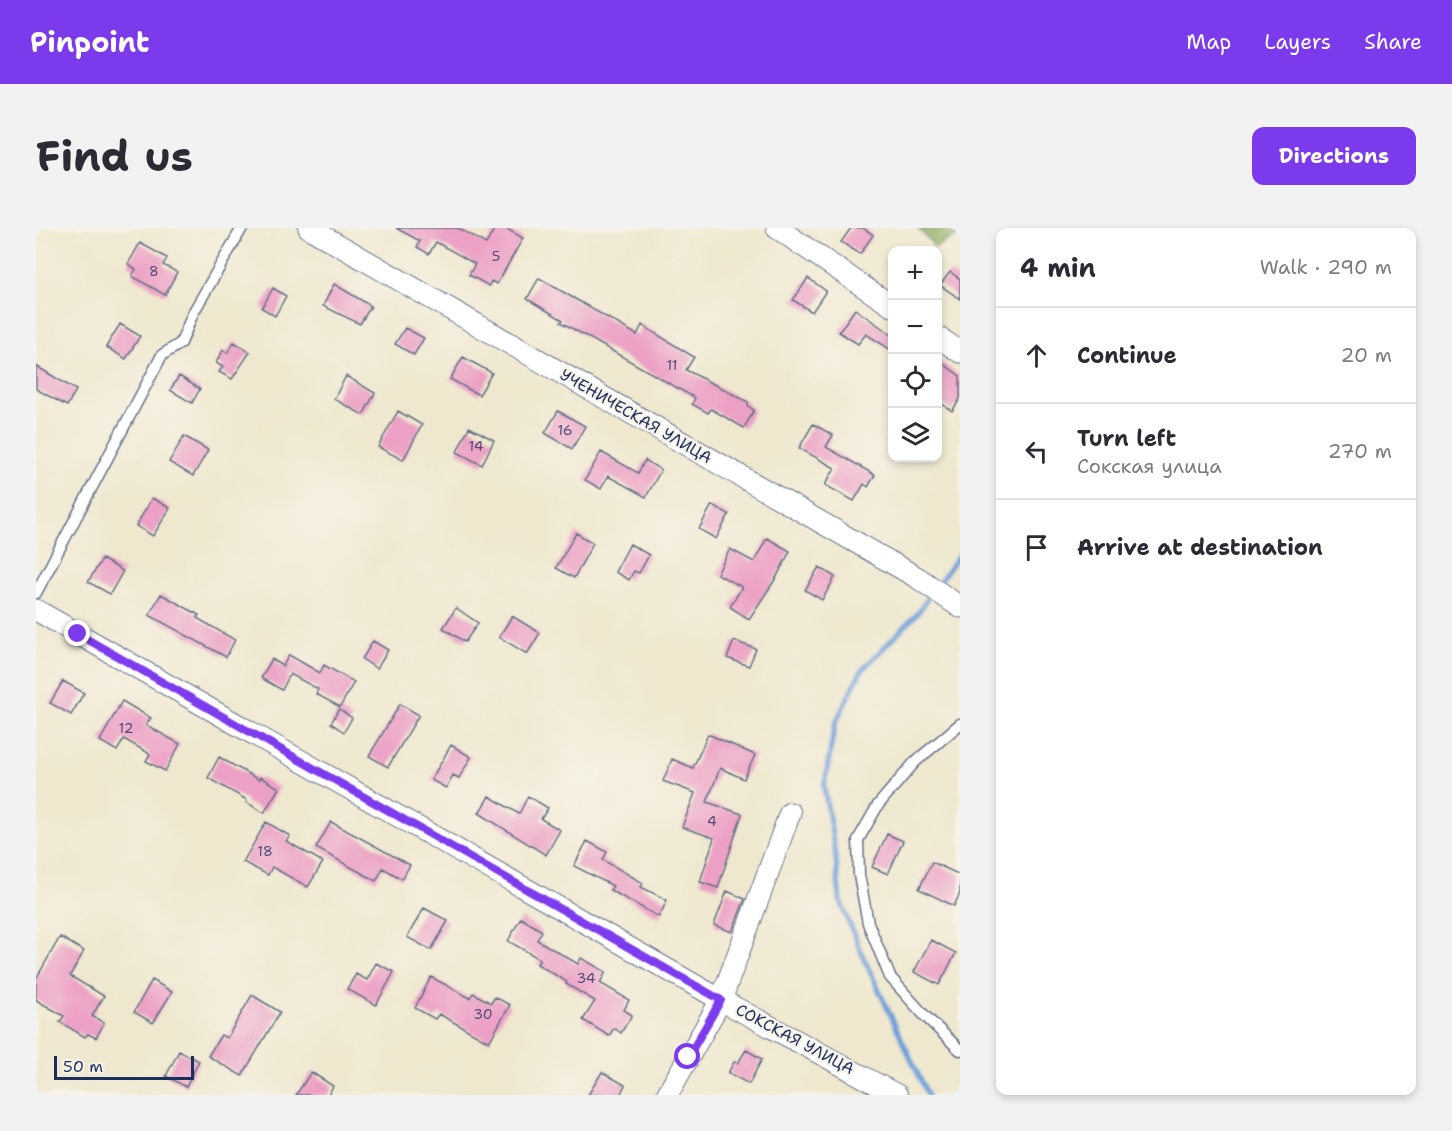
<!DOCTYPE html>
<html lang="en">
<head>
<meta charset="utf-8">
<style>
	body { margin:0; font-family:"Shantell Sans",sans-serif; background:#f2f2f3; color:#2b2b33 }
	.controls { position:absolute; right:18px; top:18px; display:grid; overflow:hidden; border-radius:12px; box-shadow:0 3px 9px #0003 }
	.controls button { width:54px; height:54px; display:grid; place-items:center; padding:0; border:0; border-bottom:2px solid #e1e1e2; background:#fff; color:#2b2b33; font:30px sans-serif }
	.scale { position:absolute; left:18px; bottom:15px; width:140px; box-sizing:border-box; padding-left:6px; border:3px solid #1b2f5e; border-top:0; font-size:16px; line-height:21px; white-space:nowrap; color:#1b2f5e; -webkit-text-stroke:4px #f7f3e8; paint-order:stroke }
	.stop { position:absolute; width:18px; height:18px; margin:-14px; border:4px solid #7c3aed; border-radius:50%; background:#fff }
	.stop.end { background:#7c3aed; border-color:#fff; box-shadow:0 2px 6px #0008 }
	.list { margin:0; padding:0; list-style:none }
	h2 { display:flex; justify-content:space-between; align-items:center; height:78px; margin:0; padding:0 24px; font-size:26px }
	h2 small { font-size:20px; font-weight:400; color:#7c7c81 }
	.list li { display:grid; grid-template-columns:39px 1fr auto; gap:18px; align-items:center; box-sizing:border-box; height:96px; padding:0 24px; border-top:2px solid #e1e1e2 }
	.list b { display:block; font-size:22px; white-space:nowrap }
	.list p { margin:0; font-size:20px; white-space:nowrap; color:#7c7c81 }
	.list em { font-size:20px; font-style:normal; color:#7c7c81 }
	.icon { flex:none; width:33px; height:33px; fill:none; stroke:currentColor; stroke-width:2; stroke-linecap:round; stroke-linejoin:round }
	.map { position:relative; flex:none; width:924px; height:867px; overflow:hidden; border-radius:12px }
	header { display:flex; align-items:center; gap:36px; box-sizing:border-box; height:84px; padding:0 30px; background:#7c3aed; color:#fff }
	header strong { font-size:28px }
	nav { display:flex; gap:33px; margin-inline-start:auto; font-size:21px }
	.intro { display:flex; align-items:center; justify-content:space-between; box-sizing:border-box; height:144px; padding:0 36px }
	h1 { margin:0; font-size:42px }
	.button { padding:15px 27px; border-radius:12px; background:#7c3aed; color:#fff; font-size:21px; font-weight:700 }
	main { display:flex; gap:36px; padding:0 36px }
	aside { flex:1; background:#fff; border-radius:12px; box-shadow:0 3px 9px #0003 }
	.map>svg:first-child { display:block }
	.forest { fill:#8caa5d; stroke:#546c5e; stroke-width:1.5 }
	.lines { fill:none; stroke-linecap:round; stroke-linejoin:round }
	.stream { stroke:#6c9fd8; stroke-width:5 }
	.building { fill:#eca0c5 }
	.lane-casing { stroke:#657086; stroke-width:13 }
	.street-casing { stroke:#657086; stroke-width:23 }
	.lane { stroke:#fff; stroke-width:10 }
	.street { stroke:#fff; stroke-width:21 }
	.route { stroke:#7c3aed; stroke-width:8 }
	.labels { text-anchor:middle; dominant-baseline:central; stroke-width:4.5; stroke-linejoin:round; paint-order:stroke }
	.number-label { font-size:14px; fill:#4f4b78 }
	.street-label { font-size:16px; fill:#1b2f5e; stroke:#f7f3e8 }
</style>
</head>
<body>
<header>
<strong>Pinpoint</strong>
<nav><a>Map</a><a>Layers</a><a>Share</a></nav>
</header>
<div class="intro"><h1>Find us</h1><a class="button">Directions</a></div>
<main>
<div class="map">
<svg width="924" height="867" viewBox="0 0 924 867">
	<rect width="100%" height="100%" fill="#f7f3e8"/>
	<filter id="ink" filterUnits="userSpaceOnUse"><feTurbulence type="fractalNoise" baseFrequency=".0167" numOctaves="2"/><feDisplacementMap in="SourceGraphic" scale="12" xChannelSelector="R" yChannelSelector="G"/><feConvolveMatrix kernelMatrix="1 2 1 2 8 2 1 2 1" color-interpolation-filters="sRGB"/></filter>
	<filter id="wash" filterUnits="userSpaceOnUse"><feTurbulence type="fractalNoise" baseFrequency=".008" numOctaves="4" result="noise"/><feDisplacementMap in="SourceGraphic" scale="24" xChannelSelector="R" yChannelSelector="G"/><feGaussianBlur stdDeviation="1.35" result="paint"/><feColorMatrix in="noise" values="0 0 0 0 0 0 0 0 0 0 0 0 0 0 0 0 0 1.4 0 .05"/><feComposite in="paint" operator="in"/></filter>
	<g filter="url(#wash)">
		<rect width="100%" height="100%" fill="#efe8cf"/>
		<path class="forest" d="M 882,0 L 924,0 L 924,6 L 899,19 Z"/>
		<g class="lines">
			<path class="stream" d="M 901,357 L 924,326
				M 892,867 L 825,724 L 804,672 L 799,624 L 788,559 L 799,496 L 825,443 L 882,385 L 895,365"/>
		</g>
		<g id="blocks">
			<path class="building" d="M 360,0 L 422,0 L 450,16 L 459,0 L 469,0 L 487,10 L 461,56 L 455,53 L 453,58 L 433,47 L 439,36 L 400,14 L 393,26 L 381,19 L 384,13 Z
				M 815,0 L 827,0 L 837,7 L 824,26 L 805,14 Z
				M 104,15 L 131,30 L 127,37 L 141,44 L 129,67 L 96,48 L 100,41 L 92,36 Z
				M 914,44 L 924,51 L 924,71 L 904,57 Z
				M 503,50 L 601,107 L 606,97 L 658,129 L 650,142 L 712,174 L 712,178 L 718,182 L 708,200 L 675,181 L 672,185 L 656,176 L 659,170 L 525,94 L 527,92 L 491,71 Z
				M 772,50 L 790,63 L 776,84 L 757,72 Z
				M 298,56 L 335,78 L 324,96 L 287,78 Z
				M 237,60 L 250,68 L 239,88 L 226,80 Z
				M 819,81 L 856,107 L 855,122 L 830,106 L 822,116 L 803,104 Z
				M 84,96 L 104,108 L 90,131 L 70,119 Z
				M 369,100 L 388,110 L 378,127 L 359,116 Z
				M 198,114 L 214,124 L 196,151 L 183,144 L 187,139 L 180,135 L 187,122 L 191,125 Z
				M 427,129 L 456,145 L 443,167 L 414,151 Z
				M 902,132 L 924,148 L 924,171 L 916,183 L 902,173 Z
				M 0,138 L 40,162 L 31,178 L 0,161 Z
				M 143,148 L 164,161 L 156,175 L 134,162 Z
				M 310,148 L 339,165 L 327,187 L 298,171 Z
				M 362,183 L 386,197 L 367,232 L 342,219 Z
				M 522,183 L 549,198 L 536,221 L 509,205 Z
				M 777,196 L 797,207 L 790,219 L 839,247 L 832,259 L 828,256 L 818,273 L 789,257 L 799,240 L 763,220 Z
				M 433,199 L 458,212 L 446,237 L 421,224 Z
				M 148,208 L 172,222 L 157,248 L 133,234 Z
				M 565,224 L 602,245 L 609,232 L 625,242 L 610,269 L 572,248 L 565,261 L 549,252 Z
				M 116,270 L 134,280 L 117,308 L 100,298 Z
				M 676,277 L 693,286 L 680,311 L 663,301 Z
				M 540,305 L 557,315 L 538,350 L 520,340 Z
				M 731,310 L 754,323 L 740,350 L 713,391 L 694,379 L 706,359 L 681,346 L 694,321 L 718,334 Z
				M 594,316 L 613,327 L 603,345 L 598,343 L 593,352 L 579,344 Z
				M 66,331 L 87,343 L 74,366 L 52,354 Z
				M 783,339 L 799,349 L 786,372 L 769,362 Z
				M 125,366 L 163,387 L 161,390 L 199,412 L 190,429 L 113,387 Z
				M 420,380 L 442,395 L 429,414 L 407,400 Z
				M 476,388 L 504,405 L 491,426 L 463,409 Z
				M 337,413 L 352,422 L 341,441 L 326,431 Z
				M 698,413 L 720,421 L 713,438 L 691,430 Z
				M 253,427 L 284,445 L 288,437 L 318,454 L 304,479 L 280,466 L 282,461 L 254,446 L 246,462 L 225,450 L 236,431 L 247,438 Z
				M 27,453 L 48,465 L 35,487 L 14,475 Z
				M 86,473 L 115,490 L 110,497 L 144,516 L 129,543 L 110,533 L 114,526 L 88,511 L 81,523 L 64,513 Z
				M 364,476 L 383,487 L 352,539 L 333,528 Z
				M 303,481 L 316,490 L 308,504 L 295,495 Z
				M 672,506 L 719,527 L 708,551 L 684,540 L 671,574 L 706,586 L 682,660 L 664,654 L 678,610 L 646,599 L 659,565 L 627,553 L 636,531 L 657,540 Z
				M 415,517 L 435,529 L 423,550 L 417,547 L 410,560 L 395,552 Z
				M 183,529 L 223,552 L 224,549 L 243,560 L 228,585 L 210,574 L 211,572 L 172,550 Z
				M 453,568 L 483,586 L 492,568 L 512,580 L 505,591 L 524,602 L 510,627 L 443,585 Z
				M 230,594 L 254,608 L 250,613 L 287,634 L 272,659 L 236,639 L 232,647 L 207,634 Z
				M 295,594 L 374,637 L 366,651 L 347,640 L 340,653 L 280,620 Z
				M 851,606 L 867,613 L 852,646 L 836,639 Z
				M 551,613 L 571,624 L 567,632 L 607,655 L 605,659 L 631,672 L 623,689 L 574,662 L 577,658 L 538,638 Z
				M 896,634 L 924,647 L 924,665 L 918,678 L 883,661 Z
				M 691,663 L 709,671 L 696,704 L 678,697 Z
				M 388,680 L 412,693 L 395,722 L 371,709 Z
				M 485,690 L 506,703 L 501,712 L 542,736 L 545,730 L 570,744 L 564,755 L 593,772 L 588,782 L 596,787 L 585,805 L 578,800 L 573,808 L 547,792 L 559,773 L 530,756 L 531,754 L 501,736 L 504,731 L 472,713 Z
				M 24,709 L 48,723 L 34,748 L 68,768 L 56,788 L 68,795 L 60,810 L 52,806 L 49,809 L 24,794 L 28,788 L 0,772 L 0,751 Z
				M 895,712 L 920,725 L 903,757 L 878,744 Z
				M 340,735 L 358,744 L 340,777 L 311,761 L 320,746 L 331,752 Z
				M 395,749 L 434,770 L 437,765 L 455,775 L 459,769 L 474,777 L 453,814 L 403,786 L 399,791 L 379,780 Z
				M 116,752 L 136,764 L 117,795 L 98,784 Z
				M 216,767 L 244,784 L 206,848 L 172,828 L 185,807 L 191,810 Z
				M 710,822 L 726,831 L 713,856 L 692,845 L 698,834 L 702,835 Z
				M 143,823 L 163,833 L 150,859 L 130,848 Z
				M 275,844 L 297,858 L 292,867 L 260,867 Z
				M 566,844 L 589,857 L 584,867 L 552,867 Z"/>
		</g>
	</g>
	<g filter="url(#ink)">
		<use href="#blocks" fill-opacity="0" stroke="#657086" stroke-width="1.5"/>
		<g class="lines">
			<g class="lane-casing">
				<path id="lane" d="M 0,365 L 126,127 L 145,115 L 157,85 L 206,0
					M 924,496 L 879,534 L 842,577 L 822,612 L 823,647 L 832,695 L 854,749 L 888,787 L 924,822"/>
			</g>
			<g class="street-casing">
				<path id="street" d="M 273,0 L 882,350 L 924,379
					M 741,0 L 856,78
					M 902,109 L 924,124
					M 0,382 L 685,772 L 861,867
					M 631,867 L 685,772 L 754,585"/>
			</g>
			<use href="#lane" class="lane"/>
			<use href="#street" class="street"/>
		</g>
	</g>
	<g class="lines" filter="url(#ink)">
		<path class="route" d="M 42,406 L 685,772 L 652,829"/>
	</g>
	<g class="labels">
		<g class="number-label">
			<text x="460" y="28">5</text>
			<text x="118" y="43">8</text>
			<text x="636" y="137">11</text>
			<text x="529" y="202">16</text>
			<text x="440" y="218">14</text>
			<text x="90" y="500">12</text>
			<text x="676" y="593">4</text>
			<text x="229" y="623">18</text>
			<text x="550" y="750">34</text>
			<text x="447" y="786">30</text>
		</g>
		<g class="street-label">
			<text transform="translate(600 188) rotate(30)">УЧЕНИЧЕСКАЯ УЛИЦА</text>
			<text transform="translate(759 811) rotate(28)">СОКСКАЯ УЛИЦА</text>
		</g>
	</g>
</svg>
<div class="controls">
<button>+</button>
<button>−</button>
<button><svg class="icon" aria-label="locate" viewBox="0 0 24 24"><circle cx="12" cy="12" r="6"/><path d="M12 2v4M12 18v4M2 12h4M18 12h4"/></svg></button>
<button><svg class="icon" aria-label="layers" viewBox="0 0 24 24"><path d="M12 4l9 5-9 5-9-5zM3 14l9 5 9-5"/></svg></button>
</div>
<div class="scale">50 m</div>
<div class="stop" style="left:652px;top:829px"></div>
<div class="stop end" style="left:42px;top:406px"></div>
</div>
<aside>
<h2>4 min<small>Walk · 290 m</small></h2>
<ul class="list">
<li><svg class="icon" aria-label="ahead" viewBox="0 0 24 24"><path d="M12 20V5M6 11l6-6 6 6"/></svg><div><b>Continue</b></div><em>20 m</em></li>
<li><svg class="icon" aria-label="left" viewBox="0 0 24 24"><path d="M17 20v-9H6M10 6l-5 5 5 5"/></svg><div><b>Turn left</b><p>Сокская улица</p></div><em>270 m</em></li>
<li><svg class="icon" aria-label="arrive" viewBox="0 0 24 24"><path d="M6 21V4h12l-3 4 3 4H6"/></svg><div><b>Arrive at destination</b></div></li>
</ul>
</aside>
</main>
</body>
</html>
